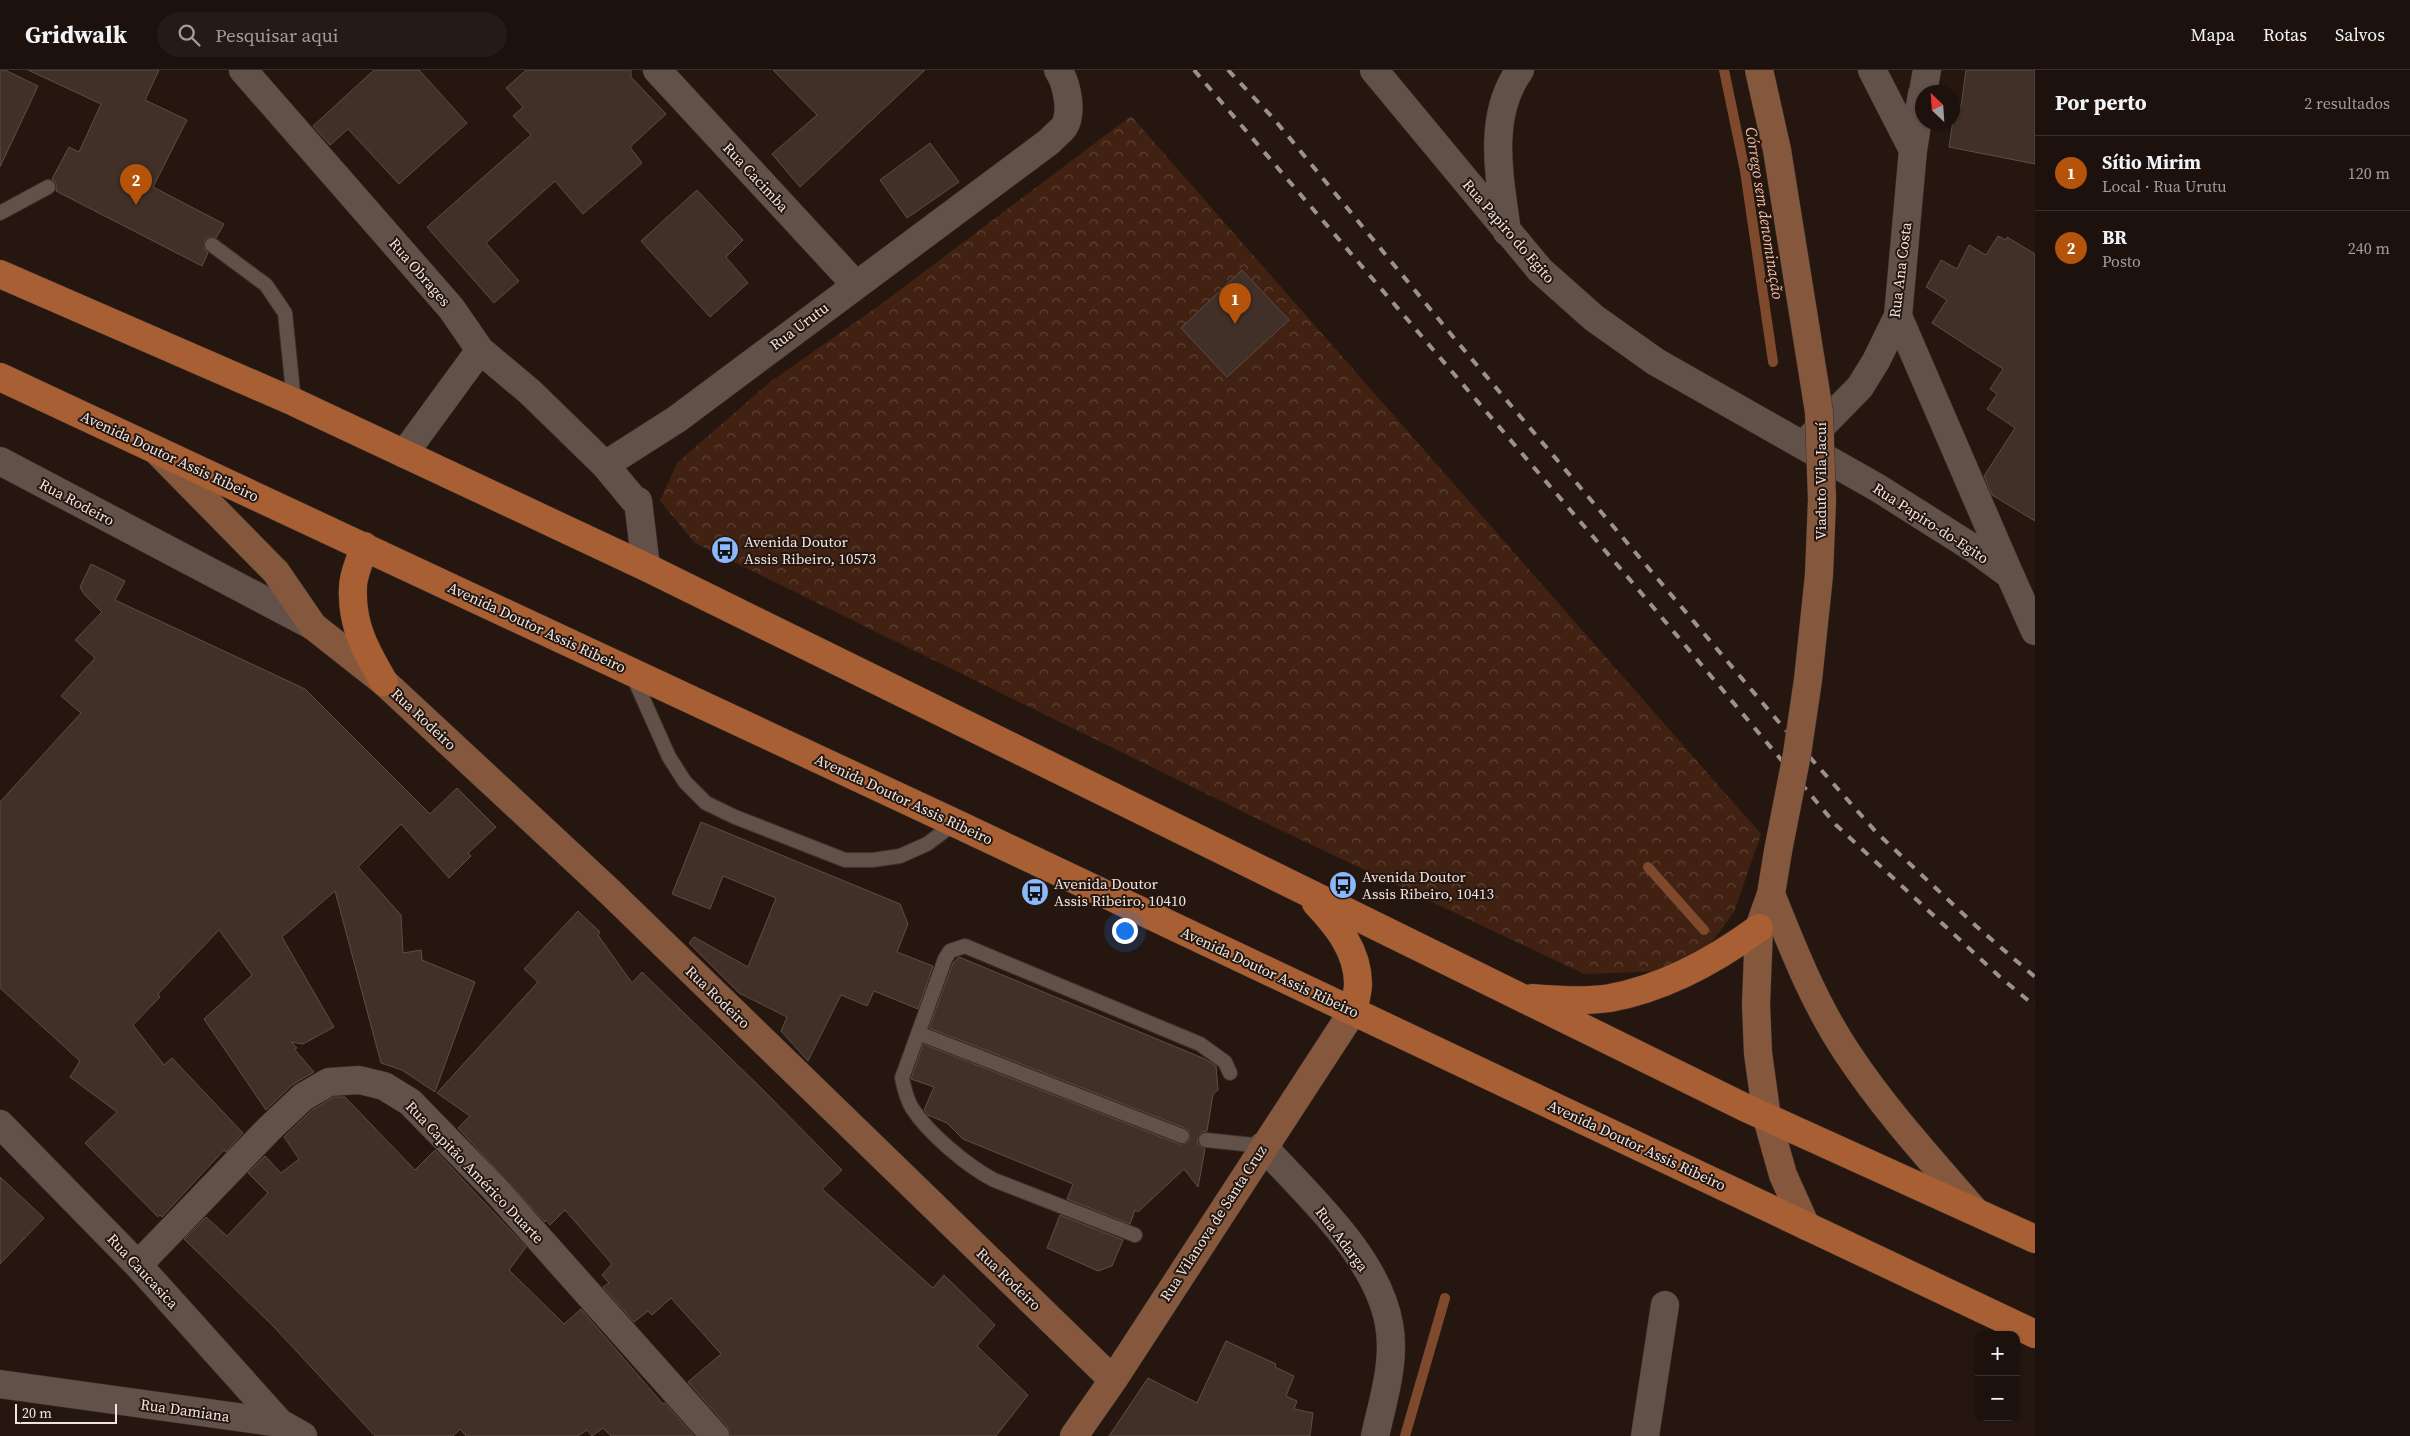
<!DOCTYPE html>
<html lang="pt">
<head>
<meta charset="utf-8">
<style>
	body { margin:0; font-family:"Source Serif 4",serif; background:#251a15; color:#f1f3f6 }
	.controls { position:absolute; right:15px; bottom:15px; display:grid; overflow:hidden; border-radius:10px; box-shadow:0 1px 4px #0004 }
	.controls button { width:45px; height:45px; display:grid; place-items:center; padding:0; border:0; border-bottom:1px solid #3a312d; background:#1c110c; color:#f1f3f6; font:25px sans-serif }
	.compass { position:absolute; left:1915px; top:15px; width:45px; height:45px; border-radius:50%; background:#1c110c; box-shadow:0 1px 4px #0004; rotate:335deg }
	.scale { position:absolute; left:15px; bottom:12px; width:102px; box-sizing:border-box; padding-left:5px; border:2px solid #efe4df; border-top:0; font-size:14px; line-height:18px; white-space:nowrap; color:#efe4df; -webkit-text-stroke:4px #251710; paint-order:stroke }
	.you { position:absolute; left:1124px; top:860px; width:18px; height:18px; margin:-12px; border:4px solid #fff; border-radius:50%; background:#1a73e8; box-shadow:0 0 0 8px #1a73e833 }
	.badge { display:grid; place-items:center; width:32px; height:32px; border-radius:50%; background:#b45309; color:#fff; font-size:16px; font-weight:700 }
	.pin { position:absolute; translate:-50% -41px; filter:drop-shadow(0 1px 2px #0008) }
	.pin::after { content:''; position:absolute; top:26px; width:18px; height:15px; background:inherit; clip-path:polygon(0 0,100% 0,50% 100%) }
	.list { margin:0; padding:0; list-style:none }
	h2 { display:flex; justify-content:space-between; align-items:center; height:65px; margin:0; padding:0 20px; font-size:21px }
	h2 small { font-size:16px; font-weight:400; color:#a09d9d }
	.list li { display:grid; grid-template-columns:32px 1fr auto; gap:15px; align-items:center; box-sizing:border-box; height:75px; padding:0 20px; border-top:1px solid #3a312d }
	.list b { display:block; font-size:19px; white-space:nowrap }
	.list p { margin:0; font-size:16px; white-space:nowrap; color:#a09d9d }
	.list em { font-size:16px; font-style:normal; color:#a09d9d }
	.icon { flex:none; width:28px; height:28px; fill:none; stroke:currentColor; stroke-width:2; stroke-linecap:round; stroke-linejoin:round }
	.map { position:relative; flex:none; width:2035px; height:1366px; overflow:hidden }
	header { display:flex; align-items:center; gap:30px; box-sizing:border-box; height:70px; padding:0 25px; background:#1c110c; border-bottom:1px solid #3a312d }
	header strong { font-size:24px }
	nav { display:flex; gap:28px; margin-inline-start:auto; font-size:18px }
	.search { width:350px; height:45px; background:#251a15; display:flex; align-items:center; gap:12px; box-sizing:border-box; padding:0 18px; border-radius:28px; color:#a09d9d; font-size:19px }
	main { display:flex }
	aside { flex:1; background:#1c110c }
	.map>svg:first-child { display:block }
	.park { fill:url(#park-crowns) }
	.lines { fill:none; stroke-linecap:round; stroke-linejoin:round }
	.stream { stroke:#7e492c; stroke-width:10 }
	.building { fill:#403028; stroke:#5e4d44 }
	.lane-casing { stroke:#3b312d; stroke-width:16 }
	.street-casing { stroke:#3b312d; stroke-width:29 }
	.secondary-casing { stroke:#3b312d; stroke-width:29 }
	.primary-casing { stroke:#3b312d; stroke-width:29 }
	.lane { stroke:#625148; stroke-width:14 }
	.street { stroke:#625148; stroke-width:28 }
	.secondary { stroke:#85583e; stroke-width:28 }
	.primary { stroke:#a85f33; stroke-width:28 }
	.rail { stroke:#9d918b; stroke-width:4; stroke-dasharray:9 9; stroke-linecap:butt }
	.secondary-bridge-casing { stroke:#3b312d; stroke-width:29; stroke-linecap:butt }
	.secondary-bridge { stroke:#85583e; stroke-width:28 }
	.labels { text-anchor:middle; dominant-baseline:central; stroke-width:4; stroke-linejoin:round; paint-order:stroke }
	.street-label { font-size:15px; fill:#efe4df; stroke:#251710 }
	.poi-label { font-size:15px; fill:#efe4df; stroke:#251710; text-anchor:start }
	.water-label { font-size:16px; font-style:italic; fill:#f5c2a8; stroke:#251710 }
</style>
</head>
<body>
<header>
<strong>Gridwalk</strong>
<div class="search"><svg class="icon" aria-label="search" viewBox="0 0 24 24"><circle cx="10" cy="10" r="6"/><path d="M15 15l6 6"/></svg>Pesquisar aqui</div>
<nav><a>Mapa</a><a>Rotas</a><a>Salvos</a></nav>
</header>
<main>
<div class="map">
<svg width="2035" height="1366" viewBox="0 0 2035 1366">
	<defs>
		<pattern id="park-crowns" width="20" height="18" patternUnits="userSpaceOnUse" patternTransform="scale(1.25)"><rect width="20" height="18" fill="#412212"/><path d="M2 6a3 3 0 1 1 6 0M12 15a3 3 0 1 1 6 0" fill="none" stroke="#5d4234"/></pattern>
	</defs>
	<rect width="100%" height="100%" fill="#251710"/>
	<path class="park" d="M 1131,46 L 1761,764 L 1734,842 L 1692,900 L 1584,904 L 1266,753 L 695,473 L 660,431 L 677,393 L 770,312 L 880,235 Z"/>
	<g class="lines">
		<path class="stream" d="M 1724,0 L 1745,101 L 1773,292
			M 1648,797 L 1704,860
			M 1405,1366 L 1445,1228"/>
	</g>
	<path class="building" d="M 0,0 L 5,0 L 38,16 L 0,97 Z
		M 28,0 L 159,0 L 145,30 L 187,50 L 153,117 L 224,154 L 216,168 L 209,167 L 205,170 L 204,178 L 208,183 L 202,196 L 56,121 L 56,113 L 52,109 L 69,77 L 79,82 L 101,34 Z
		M 374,0 L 419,0 L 467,53 L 399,114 L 348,59 L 330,75 L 313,56 Z
		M 526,0 L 631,0 L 631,7 L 666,44 L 630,77 L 642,93 L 583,144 L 555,111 L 486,173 L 519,211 L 494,233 L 427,157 L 531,65 L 513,46 L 523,37 L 506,18 Z
		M 773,0 L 925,0 L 800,117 L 772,84 L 817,45 Z
		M 1966,0 L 2035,0 L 2035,94 L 1949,77 L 1955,37 L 1961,37 Z
		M 930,73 L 959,112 L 907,148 L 880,110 Z
		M 697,120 L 743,170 L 726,187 L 748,213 L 710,247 L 641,171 Z
		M 1998,166 L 2006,170 L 2007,167 L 2035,184 L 2035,451 L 1992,425 L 1984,406 L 2015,358 L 1987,339 L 1997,324 L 1990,319 L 2003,299 L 1932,253 L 1947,230 L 1926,217 L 1941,190 L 1957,199 L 1969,175 L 1986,185 Z
		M 1242,200 L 1289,250 L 1227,307 L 1181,258 Z
		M 91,494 L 125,511 L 115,530 L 305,619 L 430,744 L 457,718 L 496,757 L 468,783 L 471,786 L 449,808 L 401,754 L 358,797 L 401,845 L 403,883 L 421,880 L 422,890 L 475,912 L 435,1022 L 402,1000 L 381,993 L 335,821 L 282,867 L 334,957 L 303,974 L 291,972 L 297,978 L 294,979 L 314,1002 L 292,1015 L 266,1040 L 204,949 L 252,905 L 219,860 L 158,924 L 160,927 L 133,955 L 164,995 L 172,988 L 243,1063 L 226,1082 L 224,1080 L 162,1147 L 160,1145 L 158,1147 L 85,1073 L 117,1042 L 70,1007 L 80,991 L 0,918 L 0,732 L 81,643 L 61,626 L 95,588 L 75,570 L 102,542 L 84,524 L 80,517 Z
		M 701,752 L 900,834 L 908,854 L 897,882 L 933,896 L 918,939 L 874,921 L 867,936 L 841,925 L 808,991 L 781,961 L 787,947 L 739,923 L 689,873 L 694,867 L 748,897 L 776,828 L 723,806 L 710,839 L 672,824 Z
		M 578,841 L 600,862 L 598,865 L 632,913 L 642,902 L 761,1018 L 842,1100 L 822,1119 L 933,1218 L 944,1205 L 995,1255 L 977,1276 L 1028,1325 L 996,1366 L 730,1366 L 727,1356 L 688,1312 L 721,1284 L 671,1228 L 652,1245 L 648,1241 L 634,1252 L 603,1217 L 609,1213 L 602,1205 L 612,1194 L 565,1140 L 550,1155 L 546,1150 L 545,1152 L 458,1058 L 470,1046 L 437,1023 L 538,912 L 524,899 Z
		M 959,887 L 1205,989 L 1216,996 L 1218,1020 L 1213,1024 L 1207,1061 L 1202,1062 L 1197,1069 L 1198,1074 L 1205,1079 L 1198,1117 L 1184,1099 L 1138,1142 L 1135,1140 L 1130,1154 L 1067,1129 L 1073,1114 L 963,1069 L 947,1053 L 928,1045 L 924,1040 L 934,1017 L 911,1009 L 923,974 L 1179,1074 L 1187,1073 L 1190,1069 L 1189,1061 L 1185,1058 L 929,958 L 953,893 Z
		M 334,1027 L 345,1027 L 415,1100 L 435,1080 L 526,1177 L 509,1200 L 564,1254 L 581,1239 L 663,1334 L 665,1333 L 694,1366 L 611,1366 L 603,1358 L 592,1366 L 587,1360 L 578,1366 L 466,1366 L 460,1359 L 453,1366 L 375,1366 L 275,1258 L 184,1169 L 206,1147 L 227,1166 L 268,1123 L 248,1103 L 265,1086 L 281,1103 L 299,1089 L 284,1067 L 312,1040 Z
		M 0,1107 L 44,1148 L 0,1194 Z
		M 1060,1145 L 1123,1170 L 1112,1196 L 1098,1201 L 1047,1178 Z
		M 1226,1271 L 1276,1294 L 1275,1297 L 1294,1306 L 1286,1326 L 1297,1331 L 1294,1339 L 1313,1343 L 1310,1366 L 1109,1366 L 1148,1308 L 1197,1333 Z"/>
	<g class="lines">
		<g class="lane-casing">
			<path id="lane" d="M 0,143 L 48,117
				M 212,175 L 266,215 L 285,243 L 294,332
				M 632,604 L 669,687 L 685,712 L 706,733 L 735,747 L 845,790 L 873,790 L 900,786 L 927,774 L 955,753
				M 918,963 L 1182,1066
				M 1206,1070 L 1263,1076
				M 1135,1165 L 994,1110 C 967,1096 928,1063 912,1038 C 906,1028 904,1018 902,1008 L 945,889 L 950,881 L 965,876 L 1200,974 L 1225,992 L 1230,1003"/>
		</g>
		<g class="street-casing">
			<path id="street" d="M 243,0 L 451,238 L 480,280 L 530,322 L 605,395 L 634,430 L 638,431 L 646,497
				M 657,0 L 855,214
				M 1374,0 L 1540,200 L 1594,248 L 1656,292 L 1878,418 L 1976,480 L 2010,505 L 2035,561
				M 1872,0 L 1913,80
				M 1923,22 L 1927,0
				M 1507,162 C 1500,108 1486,47 1520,0
				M 1898,246 L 2009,503
				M 1806,372 L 1860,317 L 1876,291 L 1898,246 L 1913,80 L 1922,24
				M 404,384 L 480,280
				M 0,391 L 313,556
				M 605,395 L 677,349 L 1050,71 C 1054,66 1060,62 1064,57 C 1073,43 1067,13 1058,0
				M 0,1054 L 138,1195 L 280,1353 L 303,1366
				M 1263,1076 C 1307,1125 1377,1186 1389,1254 C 1396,1291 1383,1330 1375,1366
				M 138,1195 L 269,1059 L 303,1027 L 329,1012 L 359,1010 L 384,1016 L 410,1032 L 494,1118 L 715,1366
				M 0,1314 L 280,1353
				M 1645,1366 L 1665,1235"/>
		</g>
		<g class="secondary-casing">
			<path id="secondary" d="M 156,380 L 276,502 L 313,556 L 384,612 L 610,822 L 1113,1310
				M 1778,781 L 1771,824 L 1759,858 L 1756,934 L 1758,983 L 1767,1048 L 1783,1105 L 1806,1156
				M 1771,824 C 1793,879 1815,935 1848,984 C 1885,1040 1931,1090 1974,1140
				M 1074,1366 L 1113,1310 L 1353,941"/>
		</g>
		<g class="primary-casing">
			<path id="primary" d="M 0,204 L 294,332 L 646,497 L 1744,1037 L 2035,1169
				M 0,307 L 955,753 L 2035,1264
				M 364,476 C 361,489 353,504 353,517 C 351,555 366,581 384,612
				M 1316,833 C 1337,855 1358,881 1358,914 C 1358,922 1355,932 1353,941
				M 1532,928 C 1558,930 1584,932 1610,928 C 1665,918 1714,891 1759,858"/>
		</g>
		<use href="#lane" class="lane"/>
		<use href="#street" class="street"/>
		<use href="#secondary" class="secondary"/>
		<use href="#primary" class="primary"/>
		<path class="rail" d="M 1194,0 L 1637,518 L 1836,755 L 2000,907 L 2035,936
			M 1228,0 L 1274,49 L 1459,274 L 1777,650 L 1876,762 L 1976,856 L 2035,907"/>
		<g class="secondary-bridge-casing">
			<path id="secondary-bridge" d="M 1759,0 L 1777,80 L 1819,342 L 1822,430 L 1819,505 L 1808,610 L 1797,684 L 1778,781"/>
		</g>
		<use href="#secondary-bridge" class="secondary-bridge"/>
	</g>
	<defs>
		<g id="bus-disc" transform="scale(1.4375)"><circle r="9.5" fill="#8cb9fc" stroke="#251710"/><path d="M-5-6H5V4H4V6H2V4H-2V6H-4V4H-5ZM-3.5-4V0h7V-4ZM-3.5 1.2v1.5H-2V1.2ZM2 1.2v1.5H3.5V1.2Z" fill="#111"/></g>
	</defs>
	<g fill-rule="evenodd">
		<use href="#bus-disc" x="725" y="480"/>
		<use href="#bus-disc" x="1343" y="815"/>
		<use href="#bus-disc" x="1035" y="822"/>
	</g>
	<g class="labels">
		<g class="street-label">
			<text transform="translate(756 107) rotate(47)">Rua Cacimba</text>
			<text transform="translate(1509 161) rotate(49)">Rua Papiro do Egito</text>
			<text transform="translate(1900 200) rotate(-83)">Rua Ana Costa</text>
			<text transform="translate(420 202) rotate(49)">Rua Obrages</text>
			<text transform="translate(799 256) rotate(-37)">Rua Urutu</text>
			<text transform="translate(170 386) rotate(25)">Avenida Doutor Assis Ribeiro</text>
			<text transform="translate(1820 411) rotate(-90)">Viaduto Vila Jacuí</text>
			<text transform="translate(77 432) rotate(28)">Rua Rodeiro</text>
			<text transform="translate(1931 453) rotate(33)">Rua Papiro-do-Egito</text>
			<text transform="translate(537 557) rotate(25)">Avenida Doutor Assis Ribeiro</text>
			<text transform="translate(424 649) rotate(43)">Rua Rodeiro</text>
			<text transform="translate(904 729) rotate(25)">Avenida Doutor Assis Ribeiro</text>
			<text transform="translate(1270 902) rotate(25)">Avenida Doutor Assis Ribeiro</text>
			<text transform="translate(718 927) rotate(44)">Rua Rodeiro</text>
			<text transform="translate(1637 1075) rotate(25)">Avenida Doutor Assis Ribeiro</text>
			<text transform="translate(475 1102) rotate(46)">Rua Capitão Américo Duarte</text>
			<text transform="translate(1213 1153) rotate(-57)">Rua Vilanova de Santa Cruz</text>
			<text transform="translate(1342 1169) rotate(53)">Rua Adarga</text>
			<text transform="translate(143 1201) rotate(47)">Rua Caucasica</text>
			<text transform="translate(1009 1209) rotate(44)">Rua Rodeiro</text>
			<text transform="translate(185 1340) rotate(8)">Rua Damiana</text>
		</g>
		<g class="poi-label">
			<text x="744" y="471">Avenida Doutor<tspan x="744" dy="17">Assis Ribeiro, 10573</tspan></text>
			<text x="1362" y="806">Avenida Doutor<tspan x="1362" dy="17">Assis Ribeiro, 10413</tspan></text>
			<text x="1054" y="813">Avenida Doutor<tspan x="1054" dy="17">Assis Ribeiro, 10410</tspan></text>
		</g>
		<g class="water-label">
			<text transform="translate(1765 143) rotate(81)">Córrego sem denominação</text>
		</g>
	</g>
</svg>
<div class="controls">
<button>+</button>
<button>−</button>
</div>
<svg class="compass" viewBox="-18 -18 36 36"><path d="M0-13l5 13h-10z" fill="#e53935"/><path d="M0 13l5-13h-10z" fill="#a09d9d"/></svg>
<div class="scale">20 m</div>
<div class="you"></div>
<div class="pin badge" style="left:1235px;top:254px">1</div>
<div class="pin badge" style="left:136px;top:135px">2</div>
</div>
<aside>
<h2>Por perto<small>2 resultados</small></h2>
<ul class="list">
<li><span class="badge">1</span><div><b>Sítio Mirim</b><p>Local · Rua Urutu</p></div><em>120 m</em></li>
<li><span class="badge">2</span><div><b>BR</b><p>Posto</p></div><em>240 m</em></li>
</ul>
</aside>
</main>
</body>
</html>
